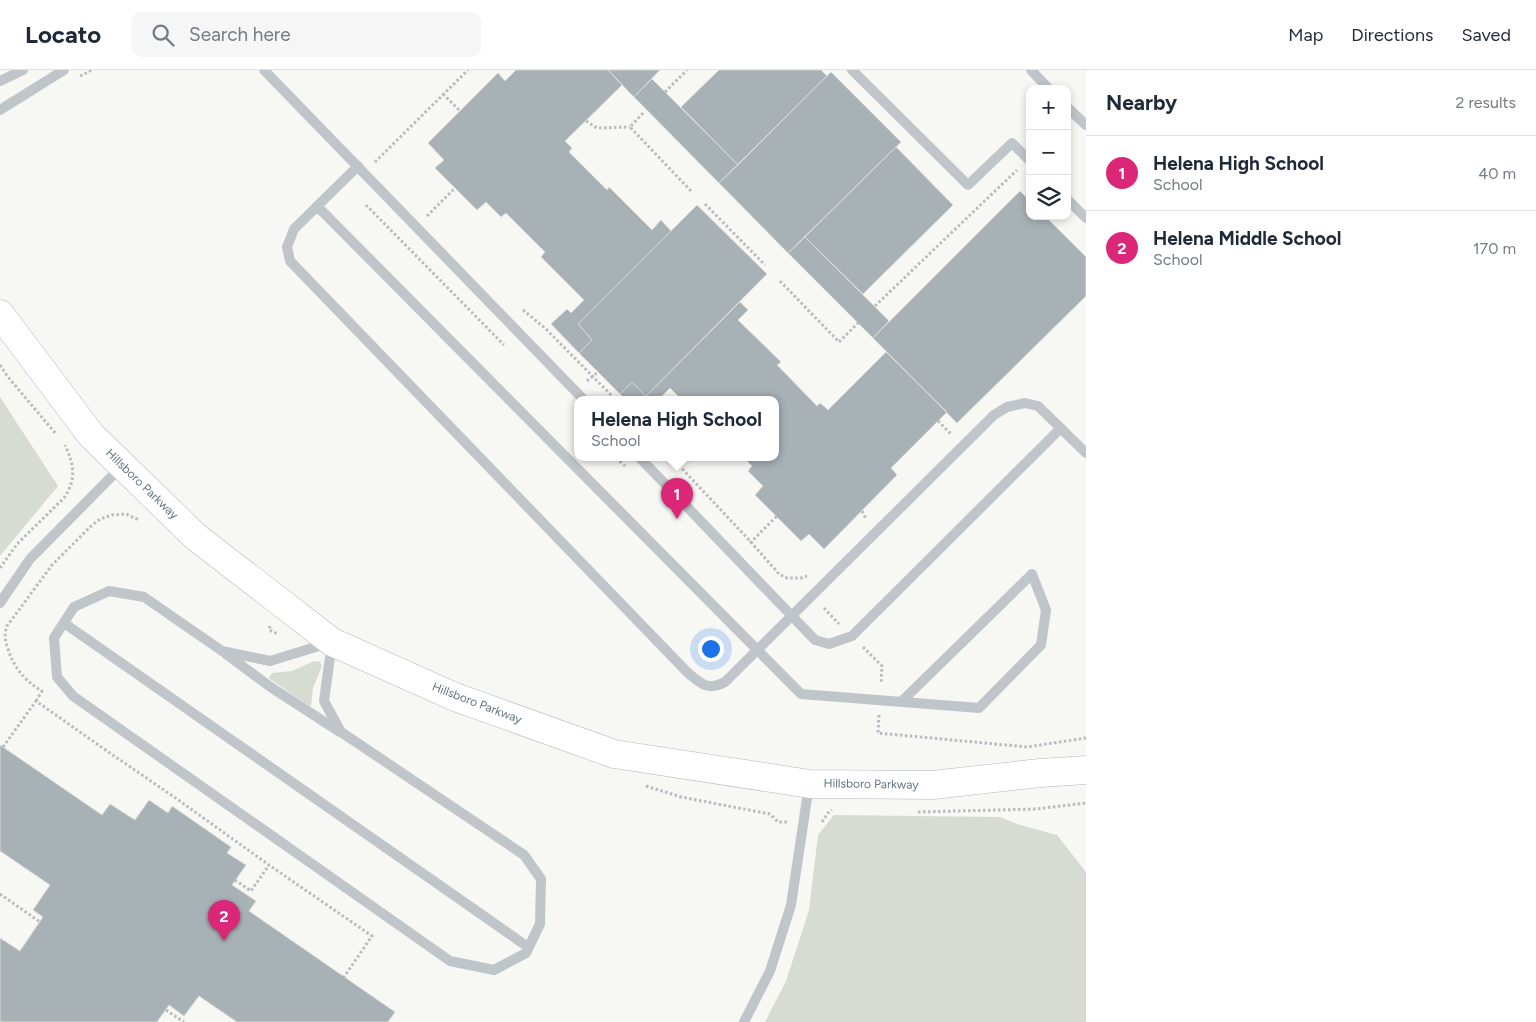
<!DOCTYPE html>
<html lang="en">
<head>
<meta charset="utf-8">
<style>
	body { margin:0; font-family:Figtree,sans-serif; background:#f6f6f7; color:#1f2937 }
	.controls { position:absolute; right:15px; top:15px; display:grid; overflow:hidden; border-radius:10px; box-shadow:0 2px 8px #0003 }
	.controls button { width:45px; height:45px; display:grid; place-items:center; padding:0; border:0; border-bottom:1px solid #e0e1e3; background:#fff; color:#1f2937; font:25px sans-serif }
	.you { position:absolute; left:710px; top:578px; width:18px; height:18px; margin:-12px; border:4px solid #fff; border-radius:50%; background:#1a73e8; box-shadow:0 0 0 8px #1a73e833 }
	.badge { display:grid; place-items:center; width:32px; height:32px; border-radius:50%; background:#db2777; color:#fff; font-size:16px; font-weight:700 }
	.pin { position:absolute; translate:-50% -41px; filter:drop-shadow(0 1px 2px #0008) }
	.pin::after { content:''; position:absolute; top:26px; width:18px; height:15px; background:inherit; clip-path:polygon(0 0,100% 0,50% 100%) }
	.popup { position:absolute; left:574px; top:326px; width:205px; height:65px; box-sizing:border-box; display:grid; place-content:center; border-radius:10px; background:#fff; filter:drop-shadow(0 1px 4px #0005); font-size:16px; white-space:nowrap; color:#747a83 }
	.popup b { font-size:19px; color:#1f2937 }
	.popup::after { content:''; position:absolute; left:50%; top:100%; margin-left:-10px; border:10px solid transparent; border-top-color:#fff }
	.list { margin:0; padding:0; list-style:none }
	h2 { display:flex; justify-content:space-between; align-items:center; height:65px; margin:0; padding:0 20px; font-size:21px }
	h2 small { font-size:16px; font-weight:400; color:#747a83 }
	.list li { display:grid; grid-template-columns:32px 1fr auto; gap:15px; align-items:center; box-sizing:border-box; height:75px; padding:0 20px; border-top:1px solid #e0e1e3 }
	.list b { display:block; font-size:19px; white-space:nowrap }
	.list p { margin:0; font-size:16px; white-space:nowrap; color:#747a83 }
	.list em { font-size:16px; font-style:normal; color:#747a83 }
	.icon { flex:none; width:28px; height:28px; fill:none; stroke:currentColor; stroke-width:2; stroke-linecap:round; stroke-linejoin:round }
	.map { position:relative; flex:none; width:1086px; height:952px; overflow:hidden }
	header { display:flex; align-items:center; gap:30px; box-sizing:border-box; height:70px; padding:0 25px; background:#fff; border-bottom:1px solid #e0e1e3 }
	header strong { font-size:24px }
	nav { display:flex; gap:28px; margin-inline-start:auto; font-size:18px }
	.search { width:350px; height:45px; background:#f6f6f7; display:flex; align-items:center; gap:12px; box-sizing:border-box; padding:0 18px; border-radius:10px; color:#747a83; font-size:19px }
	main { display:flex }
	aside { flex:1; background:#fff }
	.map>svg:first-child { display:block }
	.green { fill:#d7dcd3 }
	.building { fill:#a7b1b6; stroke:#d9d9d6 }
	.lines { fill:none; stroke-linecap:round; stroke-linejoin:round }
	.secondary-casing { stroke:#b2b9bd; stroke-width:29 }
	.path { stroke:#b8bcbf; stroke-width:3; stroke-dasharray:2.5 2.5; stroke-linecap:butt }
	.lane { stroke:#c0c5c9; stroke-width:10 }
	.secondary { stroke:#fff; stroke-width:28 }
	.labels { text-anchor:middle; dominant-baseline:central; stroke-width:5; stroke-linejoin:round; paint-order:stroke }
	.street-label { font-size:12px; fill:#617580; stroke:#fff }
</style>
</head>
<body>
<header>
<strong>Locato</strong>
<div class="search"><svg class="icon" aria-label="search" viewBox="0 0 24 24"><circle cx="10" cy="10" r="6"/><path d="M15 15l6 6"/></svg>Search here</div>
<nav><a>Map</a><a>Directions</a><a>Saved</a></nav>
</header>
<main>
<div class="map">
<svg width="1086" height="952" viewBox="0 0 1086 952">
	<rect width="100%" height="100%" fill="#f7f7f4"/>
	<path class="green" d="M 0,327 L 58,416 L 0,486 Z
		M 314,591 L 320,592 L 322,596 L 313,618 L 311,636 L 309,636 L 270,609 L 269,607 L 272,603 L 292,601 Z
		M 834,745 L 1000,747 L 1020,755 L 1057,765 L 1086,802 L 1086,952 L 765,952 L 786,911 L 809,840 L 818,765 Z"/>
	<path class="building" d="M 516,0 L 608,0 L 622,15 L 565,71 L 572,78 L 569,82 L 607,120 L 609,117 L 652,160 L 661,150 L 671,161 L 578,254 L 592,270 L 579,283 L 551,254 L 567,239 L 571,243 L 584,230 L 541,187 L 545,182 L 506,143 L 501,147 L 486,132 L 477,140 L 435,98 L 444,90 L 428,73 L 498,3 L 505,11 Z
		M 608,0 L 660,0 L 634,27 Z
		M 719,0 L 821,0 L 827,6 L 738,95 L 681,37 Z
		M 831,2 L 901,72 L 788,183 L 719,113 Z
		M 652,9 L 738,95 L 719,113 L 634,27 Z
		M 896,77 L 953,135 L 863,224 L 805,167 Z
		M 1020,121 L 1030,131 L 1030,146 L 1045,146 L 1086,187 L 1086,226 L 957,353 L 873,268 Z
		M 697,135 L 767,204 L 646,326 L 632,312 L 620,324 L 579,283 L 592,270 L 578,254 Z
		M 805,167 L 889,251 L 873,268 L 788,183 Z
		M 740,232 L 748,240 L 738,250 L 781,292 L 777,295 L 817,336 L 820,333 L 828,340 L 886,282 L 947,342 L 891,398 L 897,405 L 824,479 L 809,464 L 801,471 L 755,425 L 763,416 L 748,401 L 752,396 L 744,388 L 776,388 L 776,330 L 682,330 L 670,318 L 658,330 L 626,330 L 620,324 L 632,312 L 646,326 Z
		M 0,675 L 102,745 L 110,734 L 135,750 L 149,730 L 168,743 L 172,736 L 231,777 L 227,783 L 246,795 L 232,815 L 256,831 L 249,841 L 395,942 L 388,952 L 237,952 L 199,926 L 184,946 L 169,935 L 157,952 L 0,952 L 0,868 L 20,881 L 43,847 L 33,840 L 50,815 L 0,781 Z"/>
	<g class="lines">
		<g class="secondary-casing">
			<path id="secondary" d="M 0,244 L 91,365 L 196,467 L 332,572 L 455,627 L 614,684 L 810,714 L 933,715 L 1040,703 L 1086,700"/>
		</g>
		<path class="path" d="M 80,6 L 92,0
			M 665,22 L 687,0
			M 443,24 L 460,41
			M 643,43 L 630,57 L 691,121
			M 586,51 L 597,58 L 630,57
			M 375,92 L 468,0
			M 705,134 L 765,195
			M 366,135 L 504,275
			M 427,146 L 455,118
			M 780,211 L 839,272 L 858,253
			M 875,236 L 1017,100
			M 523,240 L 546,259 L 616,330
			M 0,295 L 8,307 L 56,364
			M 587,311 L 598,302
			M 938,351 L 952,365
			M 616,388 L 625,396
			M 672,388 L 751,472 L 779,504 L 787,508 L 801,508 L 807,506
			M 862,441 L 866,449
			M 750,473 L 777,446
			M 0,498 L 17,474 L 64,428 C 77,408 74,396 65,375
			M 824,538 L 839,554
			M 270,556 L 269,560 L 278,564
			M 863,577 L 882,596 L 881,614
			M 36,631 L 42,621 C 25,611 14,598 8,579 C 5,570 4,564 7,556 L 52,495 L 90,457 L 100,449 L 112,445 L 126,444 L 139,450
			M 879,645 L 878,663 L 1027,677 L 1086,668
			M 3,677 L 36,631 L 107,681 L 177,729 L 269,795 L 372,866 L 344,907
			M 646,716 L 681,727 L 770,744 L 778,752 L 788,752
			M 918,742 L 1036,739 L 1086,733
			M 822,752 L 828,743 L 832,740
			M 235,810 L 251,821 L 269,795
			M 0,824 L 40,852
			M 166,940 L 184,952"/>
		<path class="lane" d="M 264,0 L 584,330
			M 852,0 L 968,115 L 1012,73 L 1030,91
			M 1031,0 L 1049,19
			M 0,11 L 23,0
			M 1067,37 L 1086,55
			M 0,40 L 64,0
			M 358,96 L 294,159 L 287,177 L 290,191 L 688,603 C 701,614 708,621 725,612 L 994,345 L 1007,337 L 1025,333 L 1038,336 L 1086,383
			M 1067,129 L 1086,148
			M 317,136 L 801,624 L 979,638 L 1041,575 L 1046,540 L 1032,504 L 901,632
			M 640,388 L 815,570 L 829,574 L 852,566 L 1061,358
			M 109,521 L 144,527 L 222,581 L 270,591 L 332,572 L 324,631 L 341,662 L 524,785 L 541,809 L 540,854 L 526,883 L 494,900 L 450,891 L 73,626 L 57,607 L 54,568 L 74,537 Z
			M 0,533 L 30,489 L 122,396
			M 64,553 L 528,877
			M 226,584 L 272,618 L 340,662
			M 744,952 L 770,901 L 791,835 L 809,715"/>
		<use href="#secondary" class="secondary"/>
	</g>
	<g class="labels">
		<g class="street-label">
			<text transform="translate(142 414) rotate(44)">Hillsboro Parkway</text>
			<text transform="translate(477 633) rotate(21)">Hillsboro Parkway</text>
			<text transform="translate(871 714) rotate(1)">Hillsboro Parkway</text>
		</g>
	</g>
</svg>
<div class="controls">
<button>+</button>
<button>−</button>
<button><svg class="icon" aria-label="layers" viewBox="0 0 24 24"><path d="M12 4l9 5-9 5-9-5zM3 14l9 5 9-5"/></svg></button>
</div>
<div class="you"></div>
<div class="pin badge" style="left:677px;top:449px">1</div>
<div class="popup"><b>Helena High School</b>School</div>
<div class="pin badge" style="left:224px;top:871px">2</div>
</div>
<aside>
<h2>Nearby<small>2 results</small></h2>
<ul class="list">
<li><span class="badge">1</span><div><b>Helena High School</b><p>School</p></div><em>40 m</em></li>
<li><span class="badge">2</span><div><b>Helena Middle School</b><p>School</p></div><em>170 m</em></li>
</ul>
</aside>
</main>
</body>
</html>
